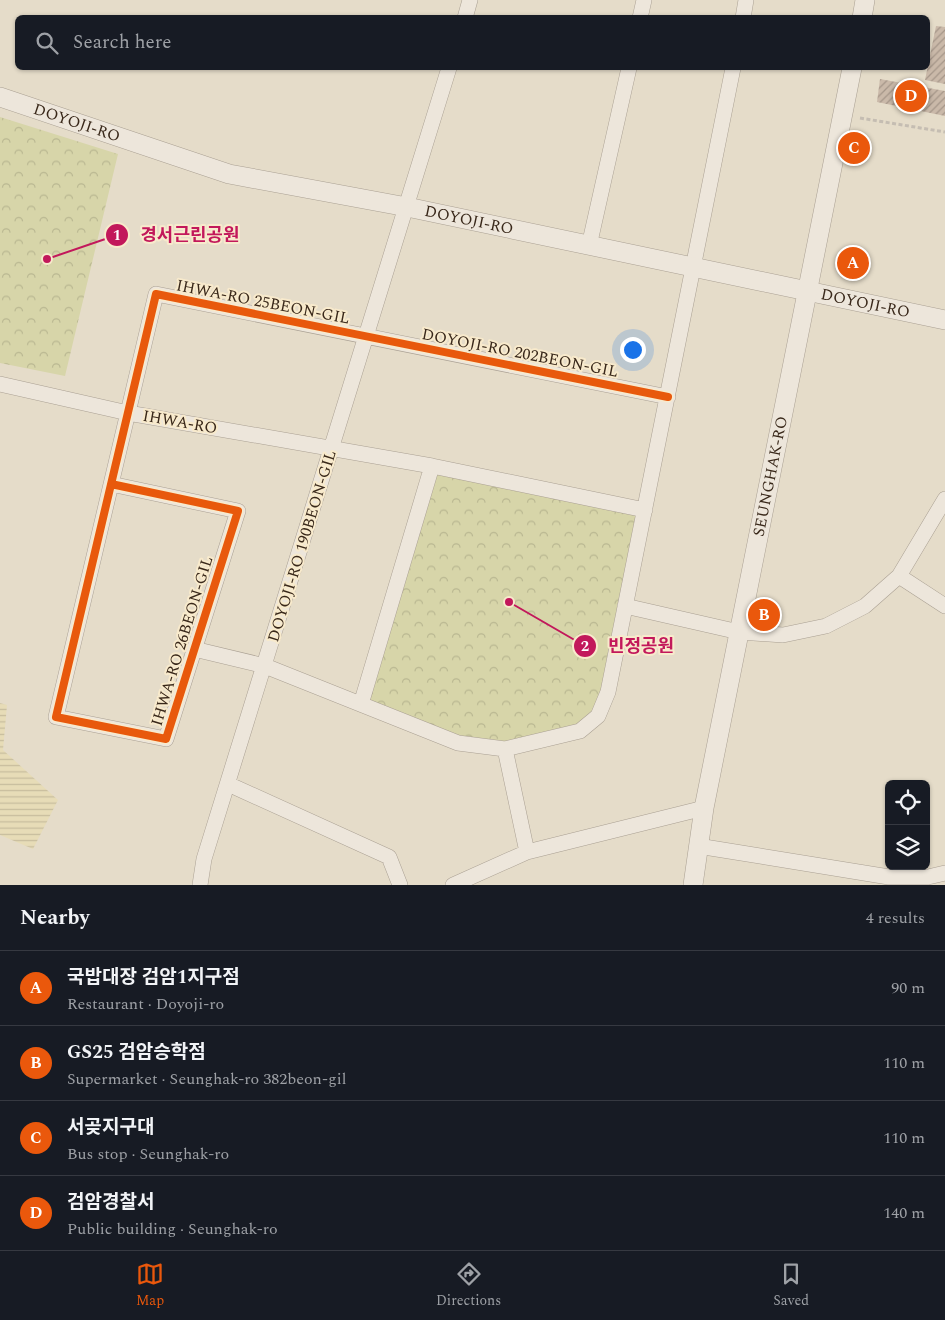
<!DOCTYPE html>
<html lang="en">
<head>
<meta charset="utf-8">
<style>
	body { margin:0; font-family:Spectral,"Noto Sans KR",serif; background:#20242c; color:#f1f3f6 }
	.controls { position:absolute; right:15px; bottom:15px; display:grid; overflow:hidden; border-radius:8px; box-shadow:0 1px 4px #0004 }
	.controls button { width:45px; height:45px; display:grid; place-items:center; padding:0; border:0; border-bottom:1px solid #363941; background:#171b24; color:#f1f3f6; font:25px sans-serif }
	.you { position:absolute; left:632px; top:349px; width:18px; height:18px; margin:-12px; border:4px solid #fff; border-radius:50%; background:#1a73e8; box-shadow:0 0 0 8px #1a73e833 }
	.badge { display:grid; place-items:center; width:32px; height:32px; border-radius:50%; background:#ea580c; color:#fff; font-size:16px; font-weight:700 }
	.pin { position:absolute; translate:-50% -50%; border:2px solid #fff; box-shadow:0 1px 5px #0006 }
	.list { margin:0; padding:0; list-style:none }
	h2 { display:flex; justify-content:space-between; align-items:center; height:65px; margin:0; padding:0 20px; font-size:21px }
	h2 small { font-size:16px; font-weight:400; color:#9ea1a6 }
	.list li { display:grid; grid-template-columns:32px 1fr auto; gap:15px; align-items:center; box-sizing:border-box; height:75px; padding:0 20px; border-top:1px solid #363941 }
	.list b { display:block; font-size:19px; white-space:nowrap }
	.list p { margin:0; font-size:16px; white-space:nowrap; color:#9ea1a6 }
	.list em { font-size:16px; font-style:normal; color:#9ea1a6 }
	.icon { flex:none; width:28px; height:28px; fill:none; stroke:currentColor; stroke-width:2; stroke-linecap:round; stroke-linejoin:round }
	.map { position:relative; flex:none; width:945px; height:885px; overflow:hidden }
	.search { position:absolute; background:#171b24; box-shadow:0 1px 4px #0004; left:15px; right:15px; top:15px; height:55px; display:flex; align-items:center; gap:12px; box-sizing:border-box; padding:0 18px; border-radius:8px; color:#9ea1a6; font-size:19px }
	.sheet { height:365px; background:#171b24 }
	nav { display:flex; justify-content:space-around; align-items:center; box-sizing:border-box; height:70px; border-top:1px solid #363941; background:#171b24; font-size:14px; color:#9ea1a6 }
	nav a { display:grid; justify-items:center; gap:2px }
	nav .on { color:#ea580c }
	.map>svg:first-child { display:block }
	.farmland { fill:url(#farmland-rules) }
	.park { fill:url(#park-crowns) }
	.building { fill:url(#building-hatch) }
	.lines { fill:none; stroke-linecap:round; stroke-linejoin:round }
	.minor-casing { stroke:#aaa093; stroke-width:16 }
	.tertiary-casing { stroke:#aaa093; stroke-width:20 }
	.path { stroke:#c5bdb2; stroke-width:3; stroke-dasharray:4 2.5; stroke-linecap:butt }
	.minor { stroke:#ede6db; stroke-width:15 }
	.tertiary { stroke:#ede6db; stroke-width:19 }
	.cycleway-casing { stroke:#f8eacc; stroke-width:11 }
	.cycleway { stroke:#e8590c; stroke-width:8 }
	.labels { text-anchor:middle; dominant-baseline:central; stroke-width:4; stroke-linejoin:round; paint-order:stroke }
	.street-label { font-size:16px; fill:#39281a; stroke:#f8eacc }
	.leader { fill:none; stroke:#c2185b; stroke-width:2 }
	.callout-dot { fill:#c2185b; stroke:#f8eacc; stroke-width:2 }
	.mark-label { font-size:15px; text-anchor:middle; font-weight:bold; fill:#fff }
	.callout-label { font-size:18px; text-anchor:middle; font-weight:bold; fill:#c2185b; stroke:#f8eacc; stroke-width:4; stroke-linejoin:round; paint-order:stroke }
</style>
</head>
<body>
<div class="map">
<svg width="945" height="885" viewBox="0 0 945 885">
	<defs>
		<pattern id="farmland-rules" width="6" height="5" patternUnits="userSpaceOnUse" patternTransform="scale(1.25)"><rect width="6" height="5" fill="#e7dcb7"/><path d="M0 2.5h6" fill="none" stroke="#c7bd9d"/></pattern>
		<pattern id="park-crowns" width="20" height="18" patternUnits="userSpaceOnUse" patternTransform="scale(1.25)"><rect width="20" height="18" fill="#d7d5a9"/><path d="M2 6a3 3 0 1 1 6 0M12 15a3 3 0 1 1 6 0" fill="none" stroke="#b9b791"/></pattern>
		<pattern id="building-hatch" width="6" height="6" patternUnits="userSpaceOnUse" patternTransform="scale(1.25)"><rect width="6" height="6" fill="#cab9a9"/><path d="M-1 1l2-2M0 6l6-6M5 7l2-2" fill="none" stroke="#a59689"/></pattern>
	</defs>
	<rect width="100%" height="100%" fill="#e5dcc9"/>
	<path class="farmland" d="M 0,703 L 7,705 L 3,750 L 58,800 L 33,849 L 0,835 Z"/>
	<path class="park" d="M 0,117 L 118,154 L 65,376 L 0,363 Z
		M 434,469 L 642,512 L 596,714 L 579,728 L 504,746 L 458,740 L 364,702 Z"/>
	<path class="building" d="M 936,26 L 945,27 L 945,84 L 925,80 Z
		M 880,79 L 945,91 L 945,116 L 877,102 Z"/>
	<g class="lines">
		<g class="minor-casing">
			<path id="minor" d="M 465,18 L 470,0
				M 640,18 L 644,0
				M 743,18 L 746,0
				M 589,246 L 629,68
				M 0,384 L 128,413 L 432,466 L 645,510
				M 111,484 L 238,511 L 166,739 L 56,717 L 156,294 L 668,397
				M 899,576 L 945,606
				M 625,606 L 739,632 L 783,635 L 826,626 L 865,606 L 899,576 L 945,499
				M 194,649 L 265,666 L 458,743 L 505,749 L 580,731 L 598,716 L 608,692 L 733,68
				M 361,704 L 432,466
				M 505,749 L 527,852
				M 228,784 L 389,857 L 400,885
				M 698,846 L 889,877 L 928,877 L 945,873
				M 200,885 L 204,859 L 449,68
				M 453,885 L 527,852 L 704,808"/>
		</g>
		<g class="tertiary-casing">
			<g id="tertiary">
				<path d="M 862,18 L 865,0"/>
				<path id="s1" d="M 0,97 L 229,174 L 407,207 L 945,320"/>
				<path id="s2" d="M 693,885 L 704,808 L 852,68"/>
			</g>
		</g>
		<path class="path" d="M 860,118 L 945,132"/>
		<use href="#minor" class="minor"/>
		<use href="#tertiary" class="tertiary"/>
		<g class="cycleway-casing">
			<path id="cycleway" d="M 111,484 L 238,511 L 166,739 L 56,717 L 156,294 L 668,397"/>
		</g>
		<use href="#cycleway" class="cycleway"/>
	</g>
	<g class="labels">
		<g class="street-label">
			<text stroke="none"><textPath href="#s1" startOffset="81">DOYOJI-RO</textPath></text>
			<text stroke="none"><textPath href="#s1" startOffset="486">DOYOJI-RO</textPath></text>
			<text transform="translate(263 302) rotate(11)">IHWA-RO 25BEON-GIL</text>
			<text stroke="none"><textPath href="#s1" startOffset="891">DOYOJI-RO</textPath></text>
			<text transform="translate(520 353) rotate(11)">DOYOJI-RO 202BEON-GIL</text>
			<text transform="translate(180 422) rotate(10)">IHWA-RO</text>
			<text stroke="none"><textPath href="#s2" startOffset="416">SEUNGHAK-RO</textPath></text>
			<text transform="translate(302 546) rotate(-73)">DOYOJI-RO 190BEON-GIL</text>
			<text transform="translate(182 641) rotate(-73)">IHWA-RO 26BEON-GIL</text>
		</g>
	</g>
	<path class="leader" d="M47 259L117 235M509 602L585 646"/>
	<g class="callout-dot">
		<circle cx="47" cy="259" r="5"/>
		<circle cx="509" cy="602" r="5"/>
		<circle cx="117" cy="235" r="12"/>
		<circle cx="585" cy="646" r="12"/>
	</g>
	<g class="mark-label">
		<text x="117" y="240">1</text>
		<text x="585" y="651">2</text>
	</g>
	<g class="callout-label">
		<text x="190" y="241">경서근린공원</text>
		<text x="641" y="652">빈정공원</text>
	</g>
</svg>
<div class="controls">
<button><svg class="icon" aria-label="locate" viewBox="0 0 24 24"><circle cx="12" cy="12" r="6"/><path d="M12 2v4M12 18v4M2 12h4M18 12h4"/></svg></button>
<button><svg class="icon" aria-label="layers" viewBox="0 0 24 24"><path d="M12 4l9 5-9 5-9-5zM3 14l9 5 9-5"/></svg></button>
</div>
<div class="you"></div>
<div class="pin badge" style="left:853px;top:263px">A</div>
<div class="pin badge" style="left:764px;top:615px">B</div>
<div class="pin badge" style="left:854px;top:148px">C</div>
<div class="pin badge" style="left:911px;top:96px">D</div>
<div class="search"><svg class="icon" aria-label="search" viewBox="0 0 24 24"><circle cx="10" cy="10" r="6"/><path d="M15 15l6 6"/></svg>Search here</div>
</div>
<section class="sheet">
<h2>Nearby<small>4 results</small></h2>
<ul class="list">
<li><span class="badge">A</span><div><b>국밥대장 검암1지구점</b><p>Restaurant · Doyoji-ro</p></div><em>90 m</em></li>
<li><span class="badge">B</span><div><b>GS25 검암승학점</b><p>Supermarket · Seunghak-ro 382beon-gil</p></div><em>110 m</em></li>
<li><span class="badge">C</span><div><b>서곶지구대</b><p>Bus stop · Seunghak-ro</p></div><em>110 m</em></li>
<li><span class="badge">D</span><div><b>검암경찰서</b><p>Public building · Seunghak-ro</p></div><em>140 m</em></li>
</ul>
</section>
<nav>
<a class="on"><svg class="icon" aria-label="map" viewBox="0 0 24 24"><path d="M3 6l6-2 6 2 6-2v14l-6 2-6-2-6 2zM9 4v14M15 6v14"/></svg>Map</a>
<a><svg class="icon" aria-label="directions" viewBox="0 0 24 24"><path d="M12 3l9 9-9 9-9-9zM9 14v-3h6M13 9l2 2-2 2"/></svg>Directions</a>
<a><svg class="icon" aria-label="saved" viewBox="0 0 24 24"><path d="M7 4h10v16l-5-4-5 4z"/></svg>Saved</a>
</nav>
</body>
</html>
